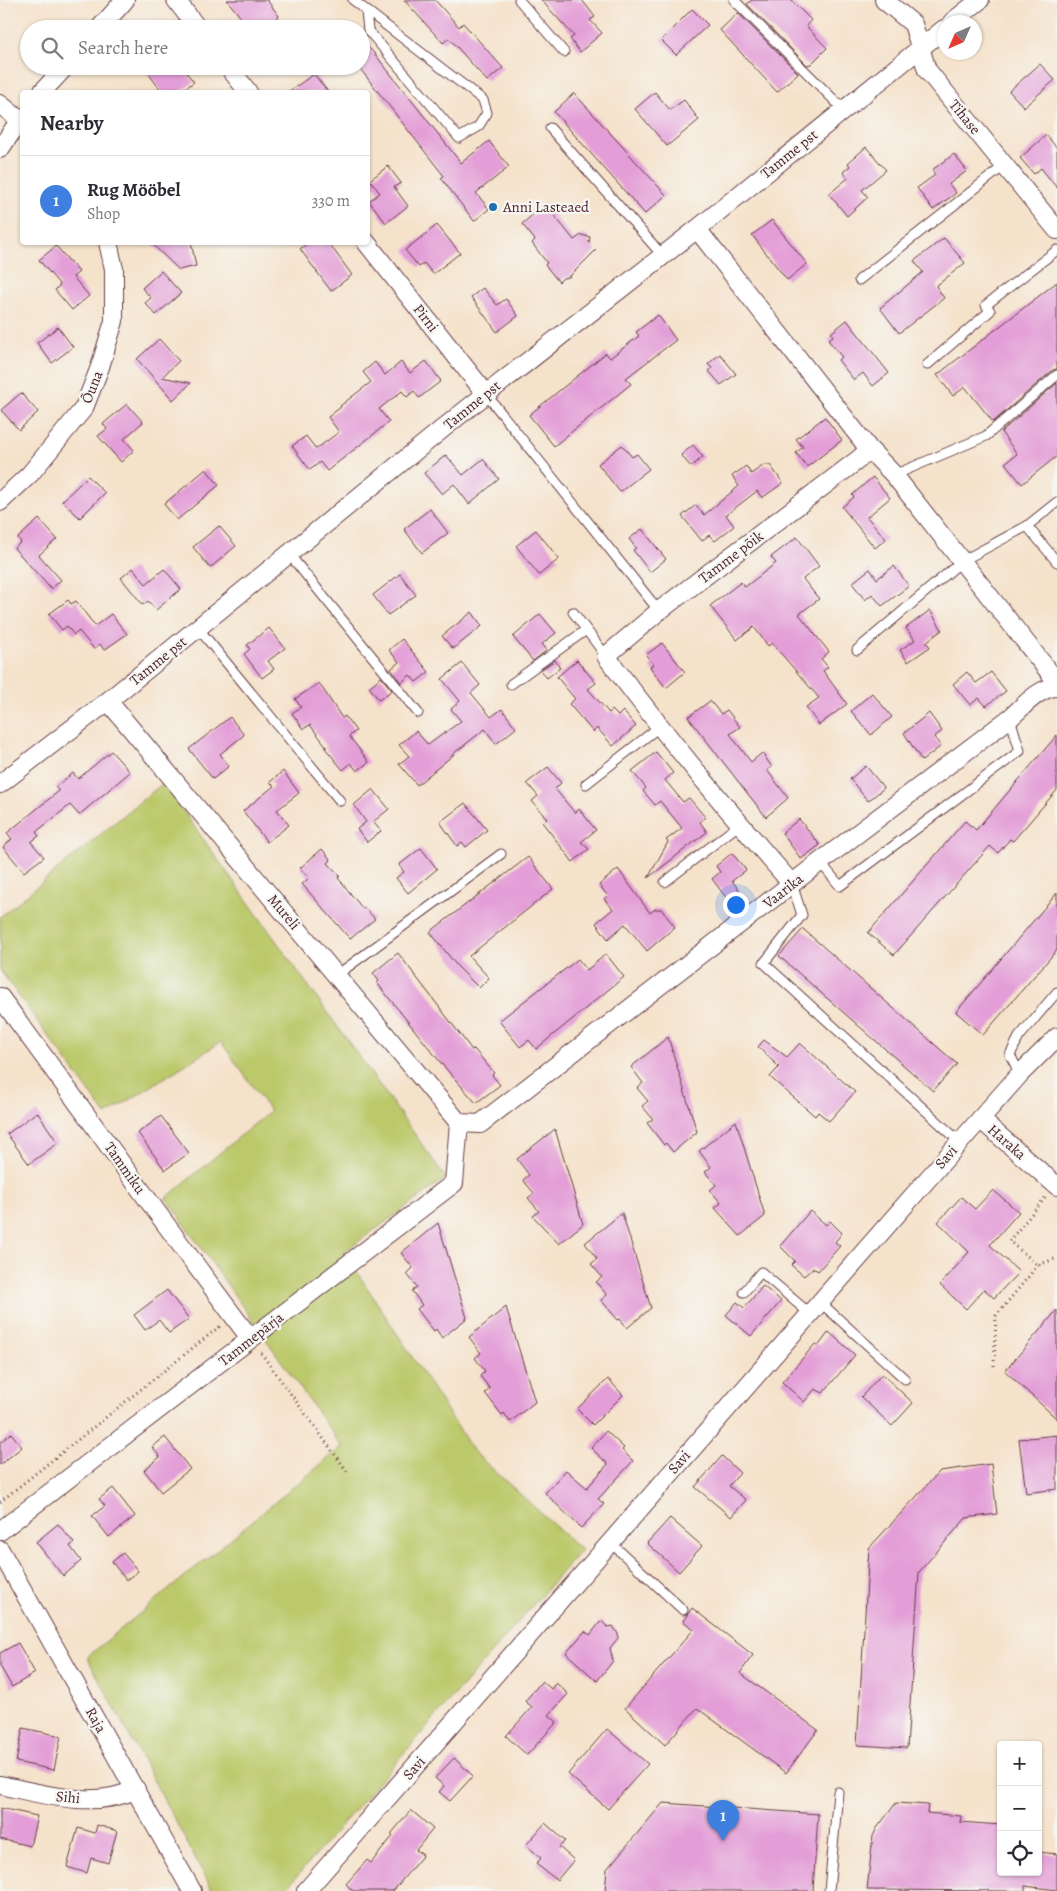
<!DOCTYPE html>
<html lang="en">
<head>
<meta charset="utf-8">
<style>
	body { margin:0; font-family:Alegreya,serif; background:#f7f7f7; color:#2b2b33 }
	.controls { position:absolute; right:15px; bottom:15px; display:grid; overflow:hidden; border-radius:5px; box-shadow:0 1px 4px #0004 }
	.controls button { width:45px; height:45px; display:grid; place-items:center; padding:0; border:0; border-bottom:1px solid #e1e1e2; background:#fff; color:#2b2b33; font:25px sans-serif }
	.compass { position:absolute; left:937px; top:15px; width:45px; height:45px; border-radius:50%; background:#fff; box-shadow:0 1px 4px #0004; rotate:225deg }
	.you { position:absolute; left:735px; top:904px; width:18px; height:18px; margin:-12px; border:4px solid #fff; border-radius:50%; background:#1a73e8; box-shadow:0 0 0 8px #1a73e833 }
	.badge { display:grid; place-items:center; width:32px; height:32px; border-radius:50%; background:#1f6fb2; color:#fff; font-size:16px; font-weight:700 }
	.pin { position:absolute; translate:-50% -41px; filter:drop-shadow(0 1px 2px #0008) }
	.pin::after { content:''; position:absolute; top:26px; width:18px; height:15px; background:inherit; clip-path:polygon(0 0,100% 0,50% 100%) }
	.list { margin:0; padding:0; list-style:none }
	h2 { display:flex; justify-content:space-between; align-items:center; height:65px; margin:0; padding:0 20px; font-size:21px }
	h2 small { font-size:16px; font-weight:400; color:#7c7c81 }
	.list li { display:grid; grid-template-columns:32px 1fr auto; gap:15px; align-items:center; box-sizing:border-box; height:90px; padding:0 20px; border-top:1px solid #e1e1e2 }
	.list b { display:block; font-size:19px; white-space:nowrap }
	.list p { margin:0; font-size:16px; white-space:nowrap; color:#7c7c81 }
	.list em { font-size:16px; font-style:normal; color:#7c7c81 }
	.icon { flex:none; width:28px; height:28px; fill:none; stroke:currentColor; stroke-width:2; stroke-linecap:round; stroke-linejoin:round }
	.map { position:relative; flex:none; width:1057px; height:1891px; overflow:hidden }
	.search { position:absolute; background:#fff; box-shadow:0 1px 4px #0004; left:20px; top:20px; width:350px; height:55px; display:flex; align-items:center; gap:12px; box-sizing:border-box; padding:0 18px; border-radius:28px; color:#7c7c81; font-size:19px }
	.panel { position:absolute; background:#fff; box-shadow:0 1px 4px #0004; left:20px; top:90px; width:350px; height:155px; border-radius:5px }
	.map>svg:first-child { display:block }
	.green { fill:#bbc96b; stroke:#82744b }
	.building { fill:#e39ed7 }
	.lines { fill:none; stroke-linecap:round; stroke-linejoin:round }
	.service-casing { stroke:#643c43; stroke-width:11 }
	.minor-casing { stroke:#643c43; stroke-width:20 }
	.path { stroke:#643c43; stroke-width:3; stroke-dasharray:1 4; stroke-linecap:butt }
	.service { stroke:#fff; stroke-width:9 }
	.minor { stroke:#fff; stroke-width:18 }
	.poi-dot { fill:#1f6fb2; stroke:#f6f6f2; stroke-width:2 }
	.labels { text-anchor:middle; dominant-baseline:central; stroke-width:4.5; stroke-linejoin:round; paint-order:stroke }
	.street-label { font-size:15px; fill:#4a1f2b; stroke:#f6f6f2 }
	.poi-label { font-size:15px; fill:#4a1f2b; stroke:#f6f6f2; text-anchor:start }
</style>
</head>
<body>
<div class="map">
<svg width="1057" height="1891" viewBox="0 0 1057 1891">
	<rect width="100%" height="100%" fill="#f6f6f2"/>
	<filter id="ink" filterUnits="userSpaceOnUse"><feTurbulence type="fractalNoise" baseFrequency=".02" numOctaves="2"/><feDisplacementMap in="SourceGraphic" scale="10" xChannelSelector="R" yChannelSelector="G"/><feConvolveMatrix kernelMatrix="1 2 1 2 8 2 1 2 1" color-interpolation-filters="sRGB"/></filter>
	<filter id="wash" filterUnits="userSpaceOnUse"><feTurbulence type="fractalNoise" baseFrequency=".0096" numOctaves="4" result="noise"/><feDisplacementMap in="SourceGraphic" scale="20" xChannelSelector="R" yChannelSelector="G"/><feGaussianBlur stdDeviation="1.12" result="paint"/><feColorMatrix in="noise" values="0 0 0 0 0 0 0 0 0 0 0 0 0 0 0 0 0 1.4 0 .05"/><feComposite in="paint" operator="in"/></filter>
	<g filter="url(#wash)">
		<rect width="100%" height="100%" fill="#f5e2cb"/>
		<path class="green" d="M 163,783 L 446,1178 L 344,1252 L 474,1452 L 581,1550 L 284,1891 L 213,1891 L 87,1657 L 342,1447 L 166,1198 L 270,1111 L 221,1042 L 106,1115 L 0,970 L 0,917 Z"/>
		<g id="blocks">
			<path class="building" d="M 227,0 L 267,0 L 279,16 L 272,22 L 277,29 L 250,29 Z
				M 404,0 L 435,0 L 459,27 L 463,23 L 503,68 L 487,81 L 449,38 L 443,43 Z
				M 541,0 L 582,0 L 595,17 L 590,20 L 602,33 L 580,52 L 570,39 L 574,36 Z
				M 752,0 L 791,0 L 811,20 L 806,26 L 827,48 L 811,64 L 807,65 L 747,4 Z
				M 692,9 L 708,25 L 676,55 L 661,40 Z
				M 738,13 L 798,73 L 777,92 L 720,30 Z
				M 361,40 L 374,53 L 461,163 L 489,141 L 509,167 L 476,193 L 489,209 L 474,221 L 441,178 L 444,176 L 361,70 Z
				M 1040,64 L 1055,80 L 1024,107 L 1009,91 Z
				M 143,66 L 181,66 L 194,82 L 180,92 L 162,92 Z
				M 314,74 L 328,92 L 288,92 Z
				M 655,92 L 670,110 L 684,100 L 699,120 L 667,146 L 635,109 Z
				M 574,93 L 666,195 L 645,214 L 554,112 Z
				M 1046,135 L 1057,148 L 1057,188 L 1041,168 L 1034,174 L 1020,158 Z
				M 866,147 L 886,170 L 862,190 L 868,197 L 847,216 L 829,194 L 848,178 L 843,172 L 850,166 L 848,163 Z
				M 954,154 L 967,171 L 949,184 L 956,193 L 933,210 L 917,188 L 935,175 L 932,170 Z
				M 388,166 L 401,183 L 394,187 L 408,206 L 386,223 L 369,201 L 380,193 L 370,180 Z
				M 545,204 L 574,240 L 581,235 L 590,237 L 589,243 L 596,250 L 569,277 L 563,278 L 559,282 L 545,265 L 547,263 L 532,243 L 535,240 L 522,224 Z
				M 772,220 L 807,264 L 787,280 L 752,235 Z
				M 437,225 L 460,253 L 433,274 L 424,263 L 419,267 L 405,250 Z
				M 944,238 L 965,263 L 936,286 L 944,298 L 899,333 L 880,308 L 923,272 L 914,261 Z
				M 150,242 L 191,242 L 196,266 L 179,270 Z
				M 309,242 L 328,242 L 352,275 L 331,291 L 300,249 Z
				M 56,246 L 79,272 L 73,277 L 89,296 L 72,310 L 55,290 L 60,285 L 39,260 Z
				M 161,271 L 181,293 L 156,315 L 145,303 L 151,298 L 142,288 Z
				M 1057,282 L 1057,369 L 1053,370 L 993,422 L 965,387 L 953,396 L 937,375 Z
				M 483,288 L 497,305 L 506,299 L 518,316 L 497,332 L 471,297 Z
				M 658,315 L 676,340 L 626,378 L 631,384 L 554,446 L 529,415 L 606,353 L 610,358 L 639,336 L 636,332 Z
				M 847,320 L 889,373 L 873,386 L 863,373 L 854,380 L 838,360 L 842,357 L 828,340 L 833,336 L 831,333 Z
				M 58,327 L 73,347 L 52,363 L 37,343 Z
				M 159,339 L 179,361 L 162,377 L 191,383 L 173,400 L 137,359 Z
				M 720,354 L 736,374 L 721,385 L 709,371 L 712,368 L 708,364 Z
				M 426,361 L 441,381 L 419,398 L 414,391 L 407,397 L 402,391 L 379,409 L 389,422 L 327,471 L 320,462 L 310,470 L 292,446 L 306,436 L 316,449 L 339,432 L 328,417 L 341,407 L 340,406 L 371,382 L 363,372 L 375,362 L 385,375 L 401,362 L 410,373 Z
				M 1057,383 L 1057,456 L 1022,484 L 1005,463 L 1017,454 L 1001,432 Z
				M 21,393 L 38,412 L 19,430 L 1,410 Z
				M 127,404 L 143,422 L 124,439 L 134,450 L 121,462 L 98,436 L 107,429 L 103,424 Z
				M 825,417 L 842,440 L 807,467 L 796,453 L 803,447 L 796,439 Z
				M 622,445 L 632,457 L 637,454 L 649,469 L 620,492 L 598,464 Z
				M 693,445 L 703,457 L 691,467 L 681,455 Z
				M 446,455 L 463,475 L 483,459 L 499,479 L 469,504 L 454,484 L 442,494 L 424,473 Z
				M 764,465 L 770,465 L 783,483 L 762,498 L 757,491 L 726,515 L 734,526 L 715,541 L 709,535 L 702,541 L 682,516 L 696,505 L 704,515 L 739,486 L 732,476 L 746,466 L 751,474 Z
				M 206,469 L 219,485 L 177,520 L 164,504 Z
				M 88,476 L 105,493 L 80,518 L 62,501 Z
				M 873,477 L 890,498 L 867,517 L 886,539 L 875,548 L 842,507 L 854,497 L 852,495 Z
				M 430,509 L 448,533 L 422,553 L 404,529 Z
				M 39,519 L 57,539 L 39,555 L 61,580 L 51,589 L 14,548 L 21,542 L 18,538 Z
				M 219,526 L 236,546 L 210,568 L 193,547 Z
				M 642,529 L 666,559 L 650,572 L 633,550 L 636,548 L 629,539 Z
				M 536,530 L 559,559 L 539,575 L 516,546 Z
				M 797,537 L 819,566 L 803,579 L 819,599 L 799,614 L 829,652 L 821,659 L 828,667 L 823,671 L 847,704 L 819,725 L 806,707 L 819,698 L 772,643 L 768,646 L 754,627 L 737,640 L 710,606 L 741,582 L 745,587 L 776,563 L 771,557 Z
				M 894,566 L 909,586 L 882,606 L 872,594 L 865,600 L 852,583 L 870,569 L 877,579 Z
				M 133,568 L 146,584 L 164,569 L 181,589 L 156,610 L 148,601 L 143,605 L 121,578 Z
				M 400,574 L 416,595 L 388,615 L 373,595 Z
				M 68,600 L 71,604 L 76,601 L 95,626 L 111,614 L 127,634 L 104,650 L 100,644 L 94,649 L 79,631 L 74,635 L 67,626 L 62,630 L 49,614 Z
				M 930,610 L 942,630 L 926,642 L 930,647 L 908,662 L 900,650 L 915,640 L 906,628 Z
				M 472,612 L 482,626 L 453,649 L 442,636 Z
				M 540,614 L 556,633 L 542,644 L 547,650 L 533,661 L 513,637 Z
				M 269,628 L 285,648 L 268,661 L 274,669 L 262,678 L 244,654 L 250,649 L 247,645 Z
				M 402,639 L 429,672 L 416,682 L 410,675 L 401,683 L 391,669 L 399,662 L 389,650 Z
				M 662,643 L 685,672 L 666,688 L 650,667 L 653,664 L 646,655 Z
				M 555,660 L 560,668 L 547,678 L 541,670 Z
				M 577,660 L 596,683 L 588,689 L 609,713 L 612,710 L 618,716 L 623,711 L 636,726 L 613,746 L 597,728 L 593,732 L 569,704 L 575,699 L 557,677 Z
				M 462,663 L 480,685 L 471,693 L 491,717 L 502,709 L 516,728 L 496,744 L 485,729 L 453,754 L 453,755 L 417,785 L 399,764 L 409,756 L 399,745 L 416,731 L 428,745 L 461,721 L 451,709 L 460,701 L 442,679 Z
				M 967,672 L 976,683 L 991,672 L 1006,691 L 986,706 L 979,698 L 970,705 L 953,684 Z
				M 381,677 L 392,690 L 379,700 L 369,687 Z
				M 319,683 L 342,718 L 345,716 L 356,731 L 349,736 L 369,762 L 357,771 L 351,763 L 343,770 L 325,748 L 327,747 L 310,725 L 303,729 L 292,713 L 301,707 L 295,699 Z
				M 872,693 L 892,717 L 871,735 L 851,711 Z
				M 710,701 L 721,714 L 727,710 L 740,727 L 730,734 L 751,762 L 762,753 L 772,767 L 767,770 L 788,798 L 766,817 L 688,717 Z
				M 929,713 L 942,731 L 934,737 L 941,746 L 922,761 L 904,733 Z
				M 230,717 L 244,735 L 220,754 L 229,766 L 213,779 L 189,749 Z
				M 1057,735 L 1057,790 L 1013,841 L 1010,839 L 998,853 L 990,846 L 894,955 L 868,933 L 965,821 L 976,830 Z
				M 111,751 L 130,772 L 79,815 L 70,805 L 36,832 L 39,836 L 31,842 L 44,857 L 24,872 L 3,847 L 12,839 L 7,833 L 59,791 L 55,787 L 73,773 L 78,779 Z
				M 656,752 L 673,773 L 665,780 L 683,802 L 689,798 L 705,817 L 700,822 L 707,832 L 648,878 L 668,842 L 666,840 L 682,828 L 660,801 L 655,805 L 643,791 L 646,788 L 632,771 Z
				M 866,766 L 884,788 L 868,801 L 850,779 Z
				M 548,767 L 561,783 L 555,789 L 575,813 L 579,809 L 596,830 L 581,842 L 589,849 L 573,862 L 542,822 L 547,819 L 532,801 L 538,796 L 527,783 Z
				M 283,771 L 299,793 L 277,810 L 289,825 L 267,842 L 243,811 L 274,786 L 270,782 Z
				M 373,789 L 389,809 L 373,822 L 381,831 L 367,842 L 357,829 L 366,822 L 354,805 Z
				M 465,803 L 487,830 L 466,847 L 462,842 L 457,846 L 440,822 Z
				M 799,819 L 820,845 L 801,859 L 782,833 Z
				M 421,848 L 437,869 L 408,893 L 396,878 L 404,872 L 399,865 Z
				M 322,849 L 331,860 L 328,863 L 340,876 L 338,878 L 363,909 L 365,908 L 375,919 L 350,939 L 302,884 L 309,878 L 300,868 Z
				M 732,853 L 746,870 L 732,881 L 740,891 L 728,900 L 712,879 L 720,872 L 716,866 Z
				M 528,857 L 553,889 L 469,956 L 489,978 L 479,988 L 457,966 L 430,932 Z
				M 618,869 L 650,913 L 655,909 L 661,909 L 675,927 L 647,951 L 625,924 L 608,939 L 596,923 L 613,909 L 604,899 L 608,896 L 599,885 Z
				M 1057,893 L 1057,950 L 983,1035 L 956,1012 Z
				M 803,929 L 957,1064 L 933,1091 L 779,956 Z
				M 398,953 L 472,1050 L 474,1049 L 494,1073 L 492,1075 L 500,1085 L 476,1103 L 441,1063 L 377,983 L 379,981 L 373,973 Z
				M 606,954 L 624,977 L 536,1049 L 529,1040 L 520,1047 L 499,1021 L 578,959 L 587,970 Z
				M 668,1037 L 697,1132 L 673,1152 L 666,1143 L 664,1145 L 647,1123 L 653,1119 L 642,1106 L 648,1101 L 637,1088 L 643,1083 L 631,1067 Z
				M 764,1040 L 787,1057 L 800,1043 L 855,1092 L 829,1121 L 818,1112 L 815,1116 L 770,1077 L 779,1067 L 758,1047 Z
				M 37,1112 L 58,1143 L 29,1164 L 7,1134 Z
				M 161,1116 L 189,1153 L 165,1170 L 138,1133 Z
				M 736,1121 L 765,1216 L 740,1236 L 715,1208 L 721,1203 L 710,1190 L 716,1185 L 705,1172 L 711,1167 L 699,1151 Z
				M 555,1129 L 583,1224 L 559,1244 L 533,1216 L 539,1211 L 528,1198 L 534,1193 L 523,1180 L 529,1175 L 517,1159 Z
				M 993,1190 L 1019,1212 L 990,1245 L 1019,1272 L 994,1298 L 984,1289 L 966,1309 L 940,1285 L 969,1252 L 938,1222 L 961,1197 L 975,1209 Z
				M 810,1211 L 826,1225 L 830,1221 L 842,1233 L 835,1242 L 840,1246 L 818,1271 L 813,1268 L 804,1276 L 791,1265 L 795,1261 L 780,1246 Z
				M 622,1213 L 651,1308 L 627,1328 L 620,1319 L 618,1320 L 601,1300 L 607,1295 L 596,1282 L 602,1277 L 591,1264 L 597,1259 L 585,1243 Z
				M 438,1223 L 467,1318 L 442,1338 L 436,1329 L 434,1331 L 417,1309 L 422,1305 L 412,1291 L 417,1287 L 407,1274 L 413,1268 L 401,1253 Z
				M 763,1286 L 781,1301 L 751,1336 L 726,1315 L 737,1302 L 744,1308 Z
				M 167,1290 L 189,1319 L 169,1333 L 159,1320 L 145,1330 L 134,1315 Z
				M 506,1307 L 535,1402 L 510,1422 L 504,1413 L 502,1415 L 485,1393 L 490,1389 L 480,1376 L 485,1371 L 475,1358 L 481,1353 L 469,1337 Z
				M 1057,1310 L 1057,1419 L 1005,1371 Z
				M 829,1332 L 855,1355 L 823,1393 L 815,1389 L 804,1402 L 782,1382 L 815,1344 L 819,1345 Z
				M 882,1374 L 913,1403 L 892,1426 L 861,1397 Z
				M 608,1379 L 623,1395 L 593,1425 L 577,1409 Z
				M 606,1431 L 624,1448 L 622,1450 L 633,1461 L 598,1499 L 604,1504 L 581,1528 L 545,1493 L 566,1470 L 587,1488 L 608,1464 L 591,1448 Z
				M 11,1433 L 22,1447 L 0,1465 L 0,1443 Z
				M 1057,1435 L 1057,1489 L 1026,1493 L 1019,1439 Z
				M 165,1437 L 190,1469 L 161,1492 L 144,1470 L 160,1457 L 152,1447 Z
				M 722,1456 L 740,1473 L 729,1486 L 746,1500 L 731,1517 L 695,1487 Z
				M 991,1464 L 997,1514 L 966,1518 L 919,1572 L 907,1748 L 857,1745 L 869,1548 L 940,1471 Z
				M 113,1488 L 135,1516 L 109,1537 L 92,1516 L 105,1506 L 99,1499 Z
				M 670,1518 L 702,1546 L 679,1572 L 647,1543 Z
				M 58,1524 L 74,1543 L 70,1546 L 81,1561 L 63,1576 L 36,1542 Z
				M 123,1553 L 138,1571 L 126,1580 L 112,1562 Z
				M 692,1608 L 753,1655 L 740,1673 L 818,1730 L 786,1773 L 697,1708 L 665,1745 L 625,1708 L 694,1629 L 683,1621 Z
				M 601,1621 L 608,1627 L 613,1626 L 618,1634 L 618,1638 L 610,1648 L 613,1661 L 597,1681 L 566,1653 L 585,1631 L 590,1635 Z
				M 18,1643 L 35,1673 L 12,1687 L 0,1666 L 0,1653 Z
				M 542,1681 L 551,1689 L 556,1683 L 568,1694 L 549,1715 L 557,1722 L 527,1755 L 506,1736 L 532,1707 L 525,1701 Z
				M 23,1728 L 61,1736 L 54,1770 L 16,1762 Z
				M 607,1729 L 648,1764 L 608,1809 L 568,1774 Z
				M 454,1758 L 473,1776 L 450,1801 L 439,1792 L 444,1786 L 435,1778 Z
				M 663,1803 L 818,1814 L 813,1891 L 605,1891 L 607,1869 Z
				M 896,1803 L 928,1805 L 927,1813 L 961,1816 L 960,1822 L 1001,1825 L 1001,1872 L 1038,1872 L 1038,1852 L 1057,1854 L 1057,1890 L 1025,1886 L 1025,1891 L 867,1890 L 873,1836 L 877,1828 Z
				M 0,1808 L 37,1816 L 30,1846 L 0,1839 Z
				M 411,1810 L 433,1829 L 416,1850 L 423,1855 L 393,1891 L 353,1891 L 346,1884 L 367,1860 L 371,1863 L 393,1836 L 391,1834 Z
				M 545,1823 L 565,1841 L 559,1847 L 574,1860 L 557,1880 L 536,1864 L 541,1858 L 526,1845 Z
				M 97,1825 L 117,1831 L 108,1863 L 91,1858 L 87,1873 L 67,1867 L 78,1828 L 95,1833 Z"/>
		</g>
	</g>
	<g filter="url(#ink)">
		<use href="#blocks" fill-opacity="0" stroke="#643c43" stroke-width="1"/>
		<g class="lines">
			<g class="service-casing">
				<path id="service" d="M 353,0 L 483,100 L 487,113 L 478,127 L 459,138 L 368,30 L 366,11
					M 519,0 L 564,52
					M 734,0 L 844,110
					M 550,128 L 663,256
					M 859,280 L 1005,165
					M 927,365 L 990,311 L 986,305 L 1057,250
					M 486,394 L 659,611
					M 894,475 L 986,436 L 1057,375
					M 1027,526 L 1057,562
					M 289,554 L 418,713
					M 573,612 L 606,656
					M 198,628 L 340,801
					M 857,650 L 962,561 L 1027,526 L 1057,502
					M 511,684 L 586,630
					M 586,784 L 659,727
					M 820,862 L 840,886 L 1020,751 L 1010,718
					M 665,882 L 740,824
					M 792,884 L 802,915 L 764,963 L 960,1142
					M 337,975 L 501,854
					M 1020,1074 L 1010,1055 L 1019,1037 L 1057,992
					M 744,1292 L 761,1272 L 809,1313
					M 820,1302 L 905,1379
					M 610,1542 L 683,1610
					M 829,1891 L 838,1792"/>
			</g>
			<g class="minor-casing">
				<path id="minor" d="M 176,0 L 198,29
					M 884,0 L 913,24 L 927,70 L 1057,230
					M 952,22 L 980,0
					M 99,29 L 125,0
					M 228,66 L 248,92
					M 42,92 L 66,66
					M 0,104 L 22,122
					M 0,149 L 22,117
					M 697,229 L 869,449 L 859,459 L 659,611 L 606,656 C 665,735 727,810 792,884
					M 366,242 L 486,394
					M 869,449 L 894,475 L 1057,682
					M 0,502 L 30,474 L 84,408 L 100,367 L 114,321 L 114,269 L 108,242
					M 108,701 L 459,1123
					M 0,784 L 108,701 L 462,413 L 697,229 L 944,29
					M 0,997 C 84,1110 165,1226 250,1338
					M 980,1119 L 1057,1186
					M 459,1123 L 480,1124 L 820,862 L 1010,718 C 1023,707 1039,687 1057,687
					M 0,1531 L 454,1183 L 459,1123
					M 0,1550 L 192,1891
					M 0,1785 C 42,1794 95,1810 136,1789
					M 306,1891 L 960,1142 L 1020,1074 L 1057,1037"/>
			</g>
			<path class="path" d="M 1045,1198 L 1009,1241 L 1038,1265 L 1057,1258
				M 261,1353 L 349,1474
				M 994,1366 L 996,1316 L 1038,1265
				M 0,1502 L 219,1327 L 217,1325"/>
			<use href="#service" class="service"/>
			<use href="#minor" class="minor"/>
		</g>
	</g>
	<circle class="poi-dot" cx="493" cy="207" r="5"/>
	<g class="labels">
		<g class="street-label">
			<text transform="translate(965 117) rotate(51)">Tihase</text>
			<text transform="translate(789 154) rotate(-39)">Tamme pst</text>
			<text transform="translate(426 318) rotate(52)">Pirni</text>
			<text transform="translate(92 387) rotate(-68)">Õuna</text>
			<text transform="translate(472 405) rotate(-39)">Tamme pst</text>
			<text transform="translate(731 557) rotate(-37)">Tamme põik</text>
			<text transform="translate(158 661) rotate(-39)">Tamme pst</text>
			<text transform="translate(783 891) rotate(-38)">Vaarika</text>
			<text transform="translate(284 912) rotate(50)">Mureli</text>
			<text transform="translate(1007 1142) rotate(41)">Haraka</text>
			<text transform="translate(946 1157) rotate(-49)">Savi</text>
			<text transform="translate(125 1168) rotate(55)">Tammiku</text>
			<text transform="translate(251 1339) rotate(-38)">Tammepärja</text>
			<text transform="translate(679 1462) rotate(-49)">Savi</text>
			<text transform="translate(96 1720) rotate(61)">Raja</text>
			<text transform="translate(414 1768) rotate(-49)">Savi</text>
			<text transform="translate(68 1797) rotate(5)">Sihi</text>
		</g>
		<g class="poi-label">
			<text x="503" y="207">Anni Lasteaed</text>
		</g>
	</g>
</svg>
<div class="controls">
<button>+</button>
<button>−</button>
<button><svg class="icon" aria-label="locate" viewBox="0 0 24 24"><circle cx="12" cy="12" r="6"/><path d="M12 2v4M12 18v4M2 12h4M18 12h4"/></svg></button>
</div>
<svg class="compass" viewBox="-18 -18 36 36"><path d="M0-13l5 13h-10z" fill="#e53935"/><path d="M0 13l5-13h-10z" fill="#7c7c81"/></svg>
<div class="you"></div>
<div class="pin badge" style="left:723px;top:1841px;background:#3f7fe0">1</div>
<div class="search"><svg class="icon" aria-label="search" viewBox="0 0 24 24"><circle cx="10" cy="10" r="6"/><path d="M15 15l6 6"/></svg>Search here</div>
<section class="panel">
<h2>Nearby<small></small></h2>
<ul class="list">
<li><span class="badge" style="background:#3f7fe0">1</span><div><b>Rug Mööbel</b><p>Shop</p></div><em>330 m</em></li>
</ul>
</section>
</div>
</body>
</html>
